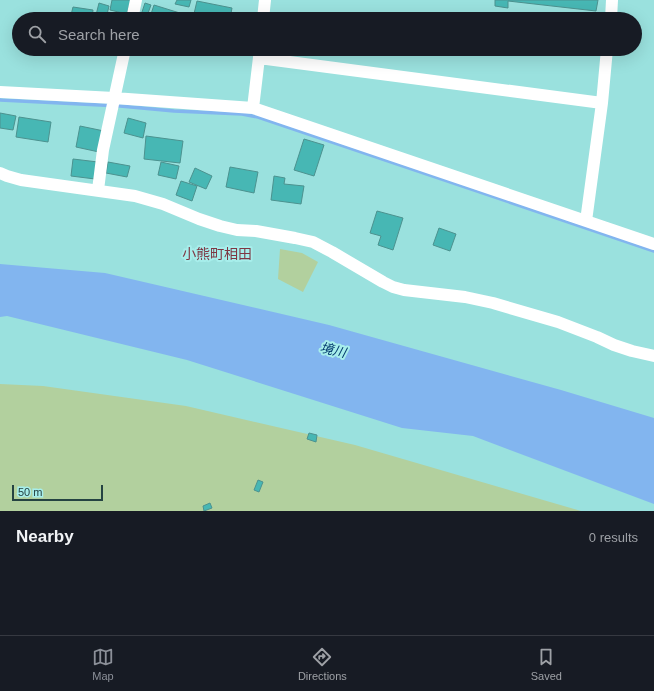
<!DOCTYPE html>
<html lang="en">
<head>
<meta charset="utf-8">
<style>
	body { margin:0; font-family:Arial,"Noto Sans JP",sans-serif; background:#20242c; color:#f1f3f6 }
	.scale { position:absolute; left:12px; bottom:10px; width:91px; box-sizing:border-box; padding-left:4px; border:2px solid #254342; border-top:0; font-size:11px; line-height:14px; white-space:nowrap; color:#254342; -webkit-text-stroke:3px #a7eeeb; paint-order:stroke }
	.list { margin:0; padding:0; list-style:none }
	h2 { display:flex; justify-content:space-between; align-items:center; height:52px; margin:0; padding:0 16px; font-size:17px }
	h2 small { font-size:13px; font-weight:400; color:#9ea1a6 }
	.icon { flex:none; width:22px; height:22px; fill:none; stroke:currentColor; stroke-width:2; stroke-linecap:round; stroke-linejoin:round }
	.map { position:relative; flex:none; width:654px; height:511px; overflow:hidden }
	.search { position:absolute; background:#171b24; box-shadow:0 4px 16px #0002; left:12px; right:12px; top:12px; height:44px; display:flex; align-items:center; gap:10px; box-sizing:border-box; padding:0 14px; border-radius:22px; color:#9ea1a6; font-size:15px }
	.sheet { height:124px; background:#171b24 }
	nav { display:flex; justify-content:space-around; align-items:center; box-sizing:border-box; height:56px; border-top:1px solid #363941; background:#171b24; font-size:11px; color:#9ea1a6 }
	nav a { display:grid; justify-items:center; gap:2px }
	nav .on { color:#8c9099 }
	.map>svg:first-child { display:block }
	.green { fill:#b2d09e }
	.water { fill:#82b5ef }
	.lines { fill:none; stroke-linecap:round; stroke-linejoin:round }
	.stream { stroke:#82b5ef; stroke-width:3.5 }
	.building { fill:#47b7b4; stroke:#4c928f }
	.minor { stroke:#fff; stroke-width:12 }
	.labels { text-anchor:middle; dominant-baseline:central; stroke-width:4; stroke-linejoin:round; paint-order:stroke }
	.water-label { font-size:13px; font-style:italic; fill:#00386c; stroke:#a7eeeb }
	.quarter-label { font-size:14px; fill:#7e3642; stroke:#a7eeeb }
</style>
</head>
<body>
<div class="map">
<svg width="654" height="511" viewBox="0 0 654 511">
	<rect width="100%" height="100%" fill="#9ae1de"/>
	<path class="green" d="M 280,249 L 302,253 L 318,262 L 303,292 L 278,279 Z
		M 0,384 L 43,386 L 186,406 L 355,445 L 581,511 L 0,511 Z"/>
	<path class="water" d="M 0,264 L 105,273 L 329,325 L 561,390 L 654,418 L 654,504 L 473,436 L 402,428 L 187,360 L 7,316 L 0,317 Z"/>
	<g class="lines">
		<path class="stream" d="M 0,100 L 120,106 L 174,111 L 242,114 L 258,117 L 654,251"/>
	</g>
	<path class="building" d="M 112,0 L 131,0 L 127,14 L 110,10 Z
		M 177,0 L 191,0 L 189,7 L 175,4 Z
		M 495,0 L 598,0 L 596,11 L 508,1 L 508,8 L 495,6 Z
		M 197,1 L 232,8 L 230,19 L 193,18 Z
		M 99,3 L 109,6 L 106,19 L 95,19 Z
		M 145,3 L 151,5 L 147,16 L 141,15 Z
		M 154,5 L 183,14 L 181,19 L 155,19 L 150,17 Z
		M 73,7 L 93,10 L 92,19 L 70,19 Z
		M 110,14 L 125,17 L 125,19 L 109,19 Z
		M 0,113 L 16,116 L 13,130 L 0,128 Z
		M 19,117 L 51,122 L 48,142 L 16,137 Z
		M 128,118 L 146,123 L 143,138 L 124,133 Z
		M 80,126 L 104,131 L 99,152 L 76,147 Z
		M 146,136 L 183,141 L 180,163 L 144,159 Z
		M 304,139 L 324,145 L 314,176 L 294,170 Z
		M 73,159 L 98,162 L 95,179 L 71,176 Z
		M 108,162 L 130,166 L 127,177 L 106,173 Z
		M 161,162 L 179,166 L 176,179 L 158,175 Z
		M 230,167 L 258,172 L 254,193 L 226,187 Z
		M 195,168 L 212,176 L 206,189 L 189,182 Z
		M 274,176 L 285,178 L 284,184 L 304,186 L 301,204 L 271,200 Z
		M 181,181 L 197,186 L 192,201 L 176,195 Z
		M 377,211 L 403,218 L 393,250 L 378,245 L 381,236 L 370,233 Z
		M 439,228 L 456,234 L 450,251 L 433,245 Z
		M 309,433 L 317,435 L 316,442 L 307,439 Z
		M 258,480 L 263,482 L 259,492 L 254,490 Z
		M 210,503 L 212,508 L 204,511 L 203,506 Z"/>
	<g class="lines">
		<path class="minor" d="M 132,19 L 136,0
			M 263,19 L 265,0
			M 611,19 L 612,0
			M 259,58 L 602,103
			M 0,92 L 114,98 L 253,108 L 654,244
			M 253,108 L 260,49
			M 0,173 L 7,176 L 21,180 L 135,196 L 163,204 L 199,219 L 220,226 L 237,230 L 256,231 L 295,238 L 313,242 L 332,252 L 383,282 L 393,287 L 404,290 L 465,297 L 493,303 L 558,322 L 597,337 L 614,345 L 632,351 L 654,356
			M 98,190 L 103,150 L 125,49
			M 586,221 L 602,103 L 607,49"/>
	</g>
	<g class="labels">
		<g class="water-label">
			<text transform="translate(333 350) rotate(13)">境川</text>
		</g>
		<g class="quarter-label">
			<text x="217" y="254">小熊町相田</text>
		</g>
	</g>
</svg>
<div class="scale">50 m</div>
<div class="search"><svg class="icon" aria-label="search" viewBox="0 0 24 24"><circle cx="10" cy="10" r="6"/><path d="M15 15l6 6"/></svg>Search here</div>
</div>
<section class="sheet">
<h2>Nearby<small>0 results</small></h2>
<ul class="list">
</ul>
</section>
<nav>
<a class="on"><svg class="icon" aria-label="map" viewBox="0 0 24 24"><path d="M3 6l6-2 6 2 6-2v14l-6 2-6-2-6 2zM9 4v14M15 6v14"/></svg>Map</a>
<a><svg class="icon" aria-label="directions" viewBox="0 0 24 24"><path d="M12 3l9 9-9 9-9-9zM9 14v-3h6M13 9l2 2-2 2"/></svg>Directions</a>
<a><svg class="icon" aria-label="saved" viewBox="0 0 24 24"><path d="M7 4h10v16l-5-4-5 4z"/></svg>Saved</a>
</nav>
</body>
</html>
